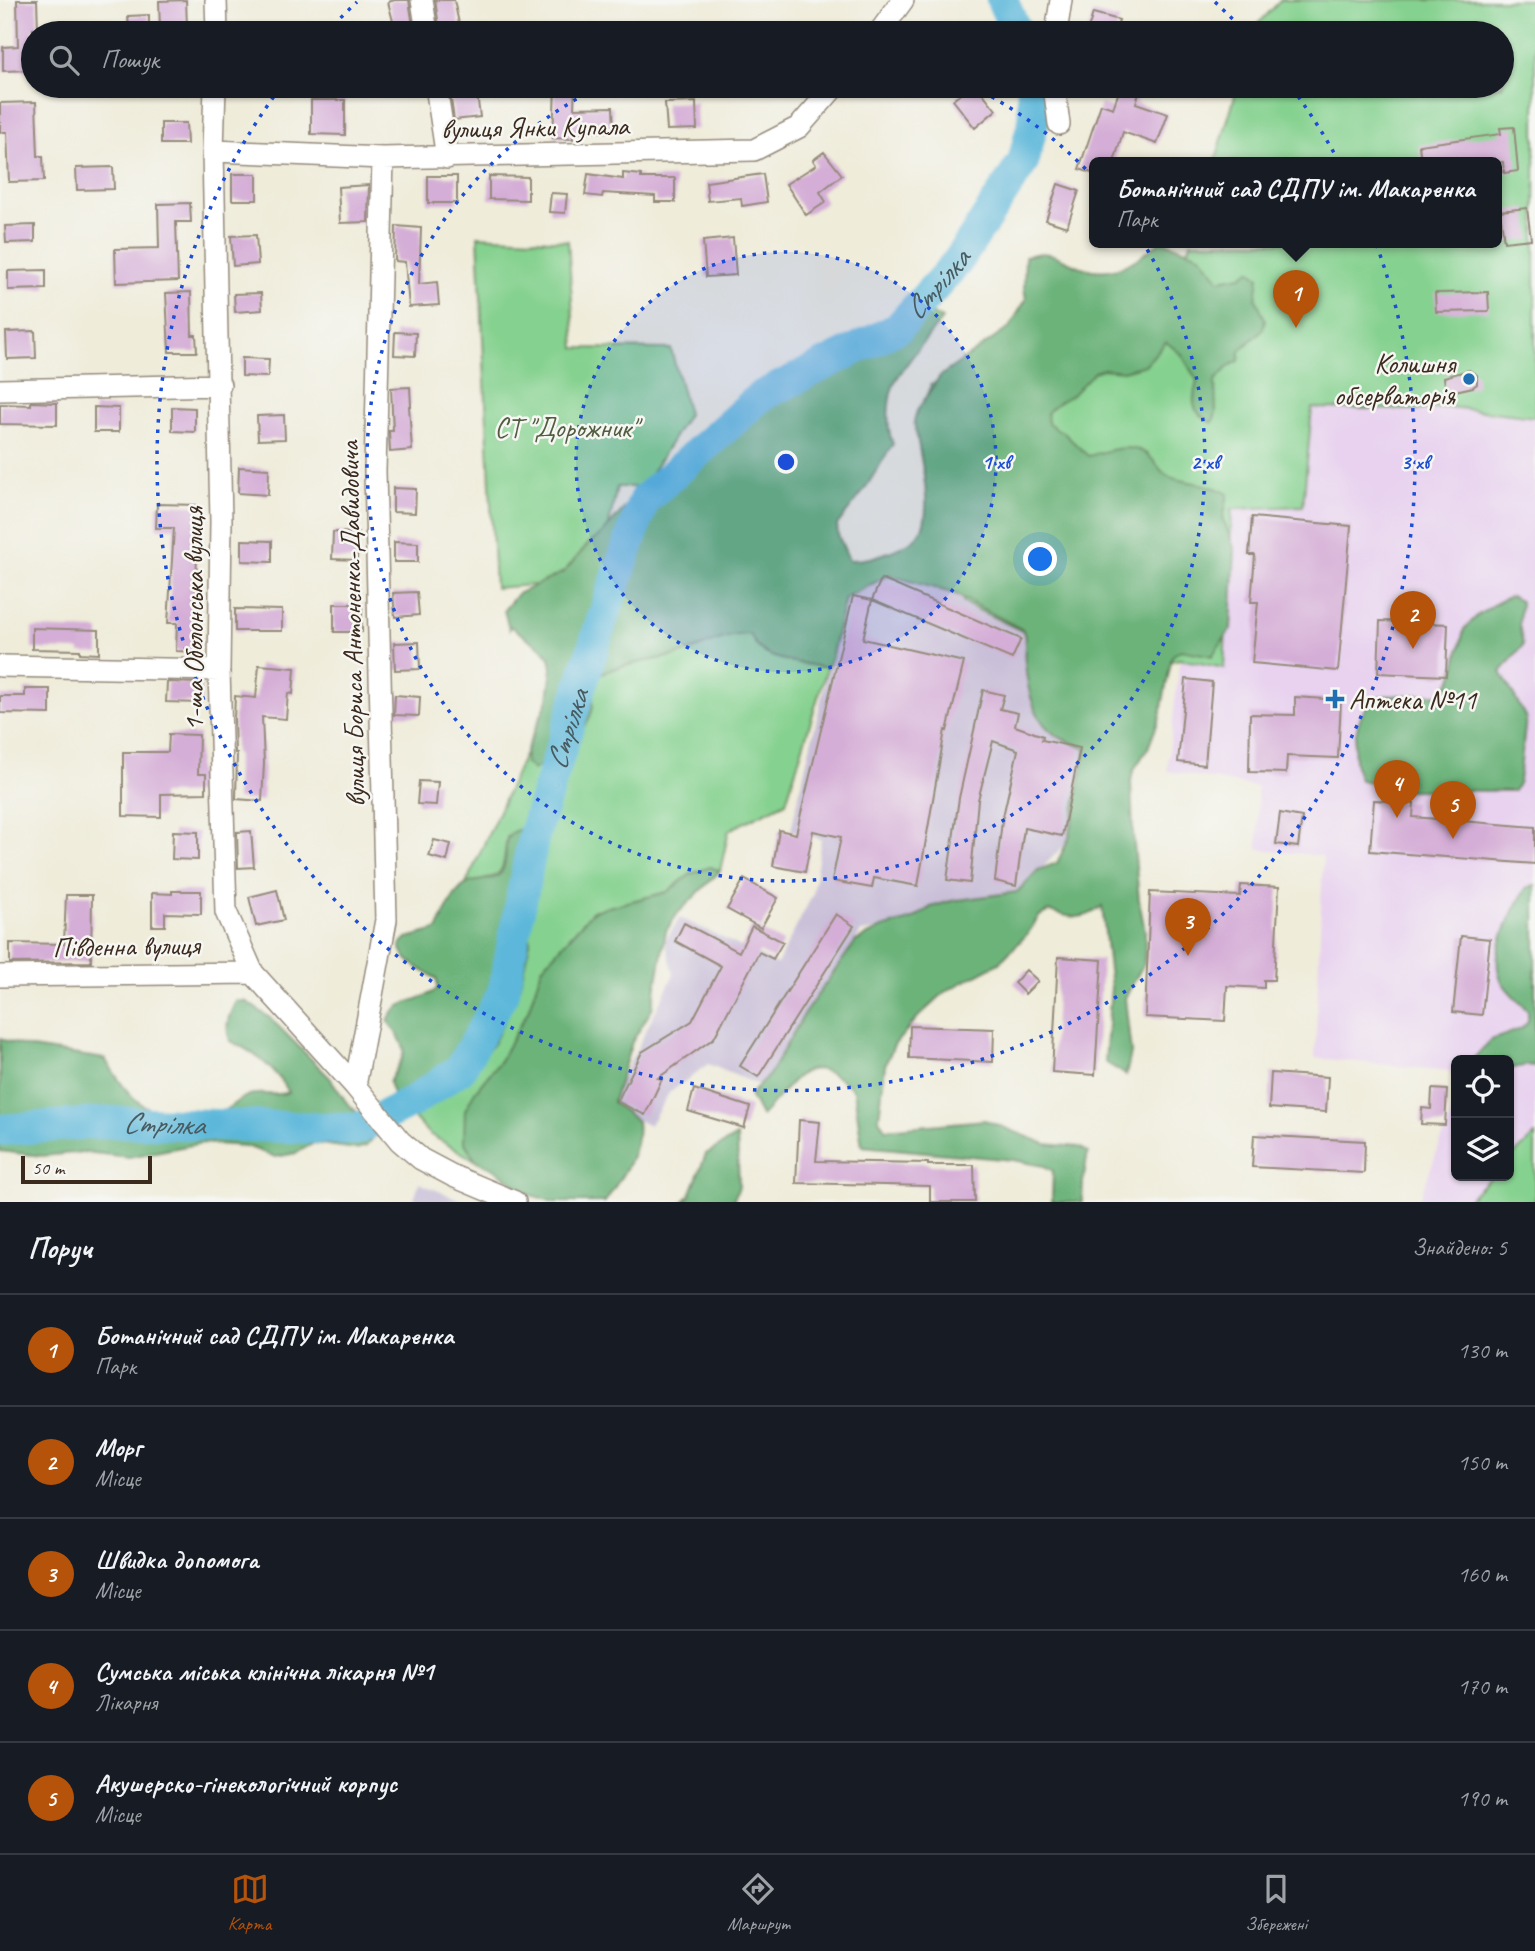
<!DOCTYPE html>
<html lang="uk">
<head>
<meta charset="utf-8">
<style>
	body { margin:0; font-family:Caveat,sans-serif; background:#242831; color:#f1f3f6 }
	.controls { position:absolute; right:21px; bottom:21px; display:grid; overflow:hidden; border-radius:10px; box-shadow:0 2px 5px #0004 }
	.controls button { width:63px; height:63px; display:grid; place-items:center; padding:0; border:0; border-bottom:2px solid #363941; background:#171b24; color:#f1f3f6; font:35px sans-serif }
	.scale { position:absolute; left:21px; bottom:18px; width:131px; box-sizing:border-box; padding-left:7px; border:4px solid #3b2a1e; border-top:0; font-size:19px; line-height:24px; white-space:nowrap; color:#3b2a1e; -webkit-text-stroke:5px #f6f6f2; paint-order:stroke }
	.you { position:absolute; left:1041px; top:560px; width:24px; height:24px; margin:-18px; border:5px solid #fff; border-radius:50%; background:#1a73e8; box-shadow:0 0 0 10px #1a73e833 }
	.badge { display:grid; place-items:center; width:46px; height:46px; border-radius:50%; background:#b45309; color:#fff; font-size:23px; font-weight:700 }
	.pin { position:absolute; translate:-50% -58px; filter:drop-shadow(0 2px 4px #0008) }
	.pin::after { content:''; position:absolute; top:37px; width:24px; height:21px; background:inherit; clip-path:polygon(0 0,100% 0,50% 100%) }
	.popup { position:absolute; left:1089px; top:157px; width:413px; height:91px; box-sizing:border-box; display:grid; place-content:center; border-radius:10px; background:#171b24; filter:drop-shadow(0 2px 5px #0005); font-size:23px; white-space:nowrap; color:#9ea1a6 }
	.popup b { font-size:26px; color:#f1f3f6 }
	.popup::after { content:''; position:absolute; left:50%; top:100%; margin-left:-14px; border:14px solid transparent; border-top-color:#171b24 }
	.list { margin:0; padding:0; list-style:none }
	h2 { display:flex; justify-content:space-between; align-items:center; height:91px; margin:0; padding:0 28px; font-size:30px }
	h2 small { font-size:23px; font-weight:400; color:#9ea1a6 }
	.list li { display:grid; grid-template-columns:46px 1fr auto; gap:21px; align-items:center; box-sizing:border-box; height:112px; padding:0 28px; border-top:2px solid #363941 }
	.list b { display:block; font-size:26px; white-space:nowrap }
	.list p { margin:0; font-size:23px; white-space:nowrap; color:#9ea1a6 }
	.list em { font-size:23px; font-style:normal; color:#9ea1a6 }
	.icon { flex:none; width:38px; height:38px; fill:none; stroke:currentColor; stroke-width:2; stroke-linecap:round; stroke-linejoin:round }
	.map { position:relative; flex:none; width:1535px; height:1202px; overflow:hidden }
	.search { position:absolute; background:#171b24; box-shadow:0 2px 5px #0004; left:21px; right:21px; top:21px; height:77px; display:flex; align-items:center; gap:18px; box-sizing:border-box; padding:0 24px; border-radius:38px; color:#9ea1a6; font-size:26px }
	.sheet { height:651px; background:#171b24 }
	nav { display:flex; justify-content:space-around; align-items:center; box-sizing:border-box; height:98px; border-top:2px solid #363941; background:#171b24; font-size:19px; color:#9ea1a6 }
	nav a { display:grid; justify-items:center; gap:4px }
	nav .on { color:#b45309 }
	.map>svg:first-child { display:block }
	.built { fill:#e8d2ef; fill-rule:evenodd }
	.industrial { fill:#c9bfd8 }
	.green { fill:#85d18f; stroke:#607e56; stroke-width:2 }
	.forest { fill:#6cb37a; stroke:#546e4c; stroke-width:2 }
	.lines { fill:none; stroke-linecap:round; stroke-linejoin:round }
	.river { stroke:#5cb7da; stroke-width:32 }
	.building { fill:#d5aed7 }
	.minor-casing { stroke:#958b7c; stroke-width:24 }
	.minor { stroke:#fff; stroke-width:21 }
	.ring { fill:none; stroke:#1d4ed8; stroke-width:3.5; stroke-dasharray:3.5 7 }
	.poi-dot { fill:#1f6fb2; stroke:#f6f6f2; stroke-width:2.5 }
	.labels { text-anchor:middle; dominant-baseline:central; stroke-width:5; stroke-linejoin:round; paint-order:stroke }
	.street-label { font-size:28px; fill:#3b2a1e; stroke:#f6f6f2 }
	.poi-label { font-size:28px; fill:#3b2a1e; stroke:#f6f6f2; text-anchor:end }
	.park-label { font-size:28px; fill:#515c40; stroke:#f6f6f2 }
	.water-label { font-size:30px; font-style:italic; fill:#475b60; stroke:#f6f6f2 }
	.centre { fill:#1d4ed8; stroke:#f6f6f2; stroke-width:3.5 }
	.ring-label { font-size:21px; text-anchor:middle; font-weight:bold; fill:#1d4ed8; stroke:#f6f6f2; stroke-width:5; stroke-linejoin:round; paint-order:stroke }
</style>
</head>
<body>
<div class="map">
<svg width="1535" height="1202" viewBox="0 0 1535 1202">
	<rect width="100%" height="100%" fill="#f6f6f2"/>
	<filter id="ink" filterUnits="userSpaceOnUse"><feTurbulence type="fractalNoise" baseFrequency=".0143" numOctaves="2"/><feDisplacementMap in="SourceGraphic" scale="14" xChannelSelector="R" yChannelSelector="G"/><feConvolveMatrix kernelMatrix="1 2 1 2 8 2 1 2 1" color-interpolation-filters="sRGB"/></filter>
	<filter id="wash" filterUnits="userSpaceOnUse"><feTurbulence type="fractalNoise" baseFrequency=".00686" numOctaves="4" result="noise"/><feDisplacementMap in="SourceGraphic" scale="28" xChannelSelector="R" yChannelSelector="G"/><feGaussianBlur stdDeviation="1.57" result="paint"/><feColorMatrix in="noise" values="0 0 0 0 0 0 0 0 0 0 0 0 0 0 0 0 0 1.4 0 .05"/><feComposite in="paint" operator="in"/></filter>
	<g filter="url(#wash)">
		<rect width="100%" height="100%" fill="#efecda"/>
		<path class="built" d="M 1449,407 L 1535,417 L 1535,1202 L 1418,1202 L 1456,1102 L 1451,1071 L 1315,1058 L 1323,856 L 1258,849 L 1257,787 L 1167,771 L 1180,659 L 1224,667 L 1232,509 L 1302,505 L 1311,408 L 1421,410 ZM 1456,1060 L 1509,1060 L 1509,1176 L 1456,1176 Z"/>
		<path class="industrial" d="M 888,574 L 966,596 L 1028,627 L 1090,750 L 1070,839 L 1019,892 L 958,919 L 861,932 L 763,1087 L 708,1064 L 669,1093 L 649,1126 L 609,1105 L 674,974 L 665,941 L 680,918 L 777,964 L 813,894 L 821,839 L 791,830 L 845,597 Z
			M 419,1183 L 466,1202 L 413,1202 Z"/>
		<path class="green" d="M 1281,0 L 1535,0 L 1535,417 L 1449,407 L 1421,410 L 1312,408 L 1303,506 L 1232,509 L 1224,668 L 1180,659 L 1032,689 L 1028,634 L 964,603 L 932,507 L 917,426 L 931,384 L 1182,272 L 1191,242 L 1497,242 L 1497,162 L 1215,162 L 1238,86 L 1502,86 L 1502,33 L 1253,33 L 1255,27 Z
			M 478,236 L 568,241 L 575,348 L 671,349 L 688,414 L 643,487 L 617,487 L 597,580 L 495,588 Z
			M 733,634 L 750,634 C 753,639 755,644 759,648 C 770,661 810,664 827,668 L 786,802 L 729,830 L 720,871 L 710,867 L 691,874 L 667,892 L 593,911 L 542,968 L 528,1011 L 500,1061 L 474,1093 L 464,1141 L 475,1160 L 429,1134 L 405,1108 L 425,1106 L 530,942 L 527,920 L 538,855 L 507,837 C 502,877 505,875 466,884 L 525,753 L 526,763 L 592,711 L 593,677 C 620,664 648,662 677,655 C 696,650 715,641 733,634 Z
			M 1535,1135 L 1535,1202 L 1465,1202 L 1492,1176 L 1509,1176 L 1509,1160 Z"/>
		<path class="forest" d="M 1159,242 L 1166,242 L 1200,255 L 1220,280 L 1241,276 L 1250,270 L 1259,277 L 1256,299 L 1265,319 L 1263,329 L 1240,351 L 1239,361 L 1229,366 L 1215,381 L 1216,413 L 1212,423 C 1190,411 1192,403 1197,381 L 1182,355 L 1166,342 L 1145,365 L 1123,371 L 1103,369 L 1094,372 L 1073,394 L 1055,405 L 1047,413 L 1048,423 L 1065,434 L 1088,456 C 1108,451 1134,440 1151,458 C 1159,465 1159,472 1170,477 C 1189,484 1211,483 1228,494 L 1223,520 C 1229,530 1230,540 1235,550 L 1231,629 L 1212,656 L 1181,650 L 1172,656 L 1160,717 L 1148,748 L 1133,771 L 1131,781 L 1133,833 L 1139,900 L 1145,931 L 1145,953 L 1144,963 L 1125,998 L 1131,1053 L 1126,1075 L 1105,1062 L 1111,988 L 1102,906 C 1083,922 1071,918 1049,911 L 1039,916 L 1028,933 L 999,963 L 946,991 L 919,1016 L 894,1045 L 885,1065 L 879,1119 L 885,1129 L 985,1120 L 1046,1144 L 1079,1147 L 1088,1152 L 1083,1182 L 1082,1202 L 1052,1202 L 1053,1171 L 1044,1166 L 1013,1160 L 862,1146 L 854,1090 C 805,1046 797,1080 761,1116 L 750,1095 L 769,1075 L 806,1011 L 856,941 L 882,928 L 913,919 L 931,907 L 951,901 L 1017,892 L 1038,870 L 1057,863 L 1069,838 L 1086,749 C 1077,744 1065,741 1056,735 C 1033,721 1027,687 1025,662 C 1023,650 1028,642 1023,630 L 955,594 L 889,575 L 845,598 L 831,659 L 827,668 C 810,664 770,661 759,648 C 755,645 753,639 750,634 C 723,634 703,648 677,655 C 649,662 619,663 593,677 C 593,688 594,701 592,711 C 584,737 553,755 533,770 L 526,763 L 525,753 L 548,699 L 552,668 L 550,658 L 543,649 L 510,626 L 509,629 L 504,610 L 517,594 L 564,572 L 590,542 L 601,535 L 661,466 L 728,421 L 795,369 L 804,364 L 836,356 L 922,308 L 942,319 C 927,339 909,359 896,380 C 887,396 886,428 893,444 L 863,492 L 837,525 L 838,535 L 849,560 C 866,560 876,557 891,551 C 901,547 912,543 919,534 C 936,512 918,447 914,421 L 917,411 L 940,376 L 1009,328 L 1026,299 L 1024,288 L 1025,257 C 1050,247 1059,259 1081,267 C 1111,278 1137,262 1159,242 Z
			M 1512,596 L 1521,602 L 1519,624 L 1523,645 L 1501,672 L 1526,718 L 1519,781 L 1514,791 L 1408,790 L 1360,780 C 1349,755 1353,707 1382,696 L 1442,694 L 1453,677 L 1464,629 L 1478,615 L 1503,599 Z
			M 525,828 L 538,855 L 527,920 L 530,942 L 518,993 L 493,1044 L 459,1085 L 425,1106 L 405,1108 L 392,1091 L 389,1082 C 408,1048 410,1053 388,1021 C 396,998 421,1003 437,989 L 437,979 C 422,969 404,964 400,945 L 407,938 L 437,930 C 444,916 452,892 467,884 C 477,878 495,883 502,871 C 512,852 495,833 525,828 Z
			M 710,867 L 720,871 L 678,913 L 666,931 L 652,1009 L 632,1042 L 613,1102 L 637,1121 C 641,1153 621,1177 605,1202 L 554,1202 L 531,1195 L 494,1169 L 475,1160 L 464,1141 L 465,1110 L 474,1093 L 500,1061 L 528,1011 L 542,968 L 593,911 L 667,892 L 691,874 Z
			M 1535,885 L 1535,1066 L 1527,1065 L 1509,1069 L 1509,1060 L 1472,1060 L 1491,1040 L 1521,1029 L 1528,1022 L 1528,1011 C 1520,1002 1508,992 1502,982 C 1487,953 1513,914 1526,888 Z
			M 236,1001 L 245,1001 L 270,1018 L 330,1078 L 347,1103 L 374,1128 L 373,1138 L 366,1146 L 356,1149 L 314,1143 L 296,1153 L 276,1157 L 246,1146 L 202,1143 L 129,1157 L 84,1152 L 42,1156 L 0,1151 L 0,1039 L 32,1048 L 105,1059 C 129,1096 140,1115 188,1116 C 198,1116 210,1117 220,1113 C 230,1108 237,1100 247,1096 C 259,1090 274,1098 289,1092 C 274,1068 256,1052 230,1041 C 224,1025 229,1015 236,1001 Z
			M 737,1136 L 739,1186 L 733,1202 L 683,1202 L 690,1195 L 706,1154 Z"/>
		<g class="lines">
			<g class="river">
				<path d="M 1002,0 L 1017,33"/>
				<path id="s1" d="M 0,1130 L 111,1122 L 357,1129 L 412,1102 L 460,1069 L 503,993 L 534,834 L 601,623 L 644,500 L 761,396 L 898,328 L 958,261 L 1023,162 L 1034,119 L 1032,86"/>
			</g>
		</g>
		<g id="blocks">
			<path class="building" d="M 17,0 L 37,0 L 38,29 L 33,29 L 33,70 L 3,71 L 3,47 L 18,46 Z
				M 186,0 L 187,27 L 160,28 L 159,1 Z
				M 395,0 L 409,0 L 414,33 L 396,33 L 388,2 Z
				M 435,0 L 454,0 L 461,33 L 440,33 Z
				M 1093,13 L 1119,20 L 1115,33 L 1087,33 Z
				M 149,15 L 149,30 L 129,30 L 128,16 Z
				M 449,86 L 476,86 L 480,117 L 454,120 Z
				M 555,86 L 575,86 L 574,108 L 613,107 L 614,131 L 573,133 L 573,139 L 553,138 Z
				M 970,86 L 977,86 L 996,110 L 975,128 L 953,100 Z
				M 1121,86 L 1140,90 L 1136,103 L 1168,114 L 1157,144 L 1123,132 L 1114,162 L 1095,162 L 1095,174 L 1079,169 L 1101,104 L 1113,108 Z
				M 311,100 L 345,100 L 345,135 L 311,134 Z
				M 36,102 L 38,156 L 43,156 L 44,181 L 9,182 L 7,132 L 0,132 L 0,103 Z
				M 696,102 L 697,129 L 667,130 L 665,103 Z
				M 161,123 L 186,123 L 187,144 L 161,144 Z
				M 1514,127 L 1518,171 L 1504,173 L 1503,162 L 1421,162 L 1419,145 L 1501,134 L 1500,128 Z
				M 824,152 L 842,175 L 820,192 L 826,202 L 806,215 L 786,184 L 816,165 L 813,160 Z
				M 113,167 L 114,189 L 77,190 L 76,168 Z
				M 623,173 L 641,175 L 641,178 L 675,178 L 675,202 L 655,202 L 655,196 L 603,193 L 602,197 L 585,195 L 588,174 L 623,179 Z
				M 232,174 L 257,174 L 257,200 L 232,200 Z
				M 763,174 L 767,202 L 742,206 L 741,198 L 708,201 L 706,182 Z
				M 428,176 L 457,176 L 457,203 L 428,203 Z
				M 489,176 L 528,177 L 528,200 L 489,199 Z
				M 1058,184 L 1079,191 L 1067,227 L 1046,220 Z
				M 369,185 L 368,222 L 340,223 L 338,187 Z
				M 551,193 L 567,194 L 565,213 L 549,212 Z
				M 190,203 L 191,222 L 176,222 L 178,281 L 116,283 L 115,249 L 159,248 L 158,204 Z
				M 1527,208 L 1531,239 L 1504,242 L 1500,211 Z
				M 35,225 L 35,242 L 6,243 L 5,226 Z
				M 396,226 L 421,228 L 419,284 L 437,282 L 439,305 L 409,307 L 405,262 L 395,261 Z
				M 256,235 L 258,264 L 233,266 L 231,236 Z
				M 733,238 L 736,275 L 706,277 L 703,241 Z
				M 46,270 L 46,289 L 8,290 L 8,271 Z
				M 191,292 L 192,335 L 196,335 L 197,352 L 169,352 L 166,293 Z
				M 1488,292 L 1489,311 L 1436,312 L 1435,293 Z
				M 261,293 L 262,310 L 235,312 L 234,294 Z
				M 35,331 L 36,358 L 7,359 L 6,332 Z
				M 395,332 L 416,333 L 415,356 L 394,355 Z
				M 242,358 L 269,359 L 268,377 L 242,376 Z
				M 1469,370 L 1477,375 L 1477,384 L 1473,387 L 1446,393 L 1444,377 Z
				M 410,387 L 411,406 L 409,406 L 412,450 L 390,452 L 389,431 L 393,431 L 391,388 Z
				M 31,402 L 57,403 L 57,425 L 0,424 L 0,404 L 31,405 Z
				M 94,407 L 119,408 L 119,432 L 94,432 Z
				M 172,407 L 195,408 L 195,432 L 172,431 Z
				M 284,415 L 285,439 L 258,440 L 257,416 Z
				M 239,467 L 269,469 L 268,495 L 238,493 Z
				M 393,488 L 416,489 L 415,513 L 393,512 Z
				M 157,504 L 198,505 L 196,593 L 200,593 L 197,652 L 176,651 L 177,623 L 168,623 L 174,528 L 156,528 Z
				M 1252,517 L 1351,526 L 1338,671 L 1252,663 L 1258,602 L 1251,602 L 1255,555 L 1249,555 Z
				M 333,532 L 358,533 L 357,560 L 332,559 Z
				M 242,540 L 272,541 L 272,562 L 242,561 Z
				M 394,542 L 418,543 L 418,562 L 394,562 Z
				M 881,579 L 1021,639 L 1012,659 L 872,600 Z
				M 417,592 L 419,615 L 395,617 L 393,593 Z
				M 853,596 L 872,600 L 863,639 L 964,662 L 947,731 L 945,730 L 918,886 L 874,878 L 872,888 L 832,881 L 841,837 L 813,831 L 805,872 L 773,866 L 779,830 L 796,834 Z
				M 334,604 L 362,604 L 362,632 L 334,632 Z
				M 235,609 L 282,610 L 282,631 L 235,631 Z
				M 1380,621 L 1448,624 L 1446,676 L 1378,673 Z
				M 32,628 L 99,630 L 99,654 L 80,653 L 80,650 L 32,649 Z
				M 419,642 L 420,669 L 395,670 L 394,643 Z
				M 259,665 L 295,668 L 293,694 L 288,693 L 286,719 L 262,717 L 264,763 L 262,801 L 236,799 L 237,753 L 235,753 L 234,719 L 235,696 L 256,698 Z
				M 1186,679 L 1212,682 L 1205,765 L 1178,762 Z
				M 167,682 L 201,683 L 201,703 L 166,702 Z
				M 25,689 L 50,689 L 50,714 L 0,713 L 0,696 L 25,696 Z
				M 983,690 L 1004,695 L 1000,709 L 1018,713 L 1015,726 L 1043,736 L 1042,740 L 1080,748 L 1062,836 L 1024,828 L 1016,886 L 995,881 L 1002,821 L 1018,750 L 993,741 L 978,800 L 970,883 L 947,880 L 959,798 Z
				M 395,695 L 420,697 L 419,716 L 394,715 Z
				M 1295,697 L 1341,700 L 1338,758 L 1287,756 L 1286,773 L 1249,772 L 1250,714 L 1295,715 Z
				M 169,734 L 199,735 L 198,774 L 206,774 L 206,793 L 161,794 L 161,817 L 123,816 L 123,752 L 168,752 Z
				M 419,781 L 438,782 L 436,805 L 417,804 Z
				M 1374,800 L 1414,803 L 1413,817 L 1535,827 L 1535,864 L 1370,851 Z
				M 1280,813 L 1302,817 L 1298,847 L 1276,844 Z
				M 173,831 L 198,832 L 198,860 L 172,859 Z
				M 251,831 L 254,867 L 238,868 L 237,832 Z
				M 434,840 L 451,844 L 447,861 L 429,856 Z
				M 744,879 L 778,898 L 761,928 L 727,909 Z
				M 1241,885 L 1279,887 L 1274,980 L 1264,980 L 1264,988 L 1227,986 L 1225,1021 L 1145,1017 L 1150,892 L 1240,896 Z
				M 277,890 L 284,920 L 256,926 L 249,897 Z
				M 172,891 L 201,891 L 201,914 L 165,913 L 165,926 L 152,926 L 152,893 L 172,894 Z
				M 66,895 L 92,895 L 91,962 L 10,963 L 10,943 L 64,944 Z
				M 836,914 L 854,926 L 758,1077 L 740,1066 Z
				M 684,923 L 739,952 L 752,926 L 783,942 L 773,959 L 759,952 L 714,1038 L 658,1078 L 662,1079 L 645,1115 L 617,1102 L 642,1052 L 692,1021 L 721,966 L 675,941 Z
				M 1461,936 L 1490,939 L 1482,1015 L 1453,1012 Z
				M 1058,957 L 1102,960 L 1095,1075 L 1052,1072 Z
				M 1026,970 L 1038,981 L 1025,994 L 1014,983 Z
				M 910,1026 L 994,1029 L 993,1062 L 909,1058 Z
				M 1271,1073 L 1328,1077 L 1326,1112 L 1269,1108 Z
				M 694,1089 L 750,1107 L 744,1128 L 688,1111 Z
				M 1432,1089 L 1447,1090 L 1445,1125 L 1421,1124 L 1422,1108 L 1431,1109 Z
				M 799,1120 L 820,1122 L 816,1161 L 928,1163 L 928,1165 L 974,1165 L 975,1202 L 930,1202 L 930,1186 L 796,1183 Z
				M 1254,1135 L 1365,1141 L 1364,1173 L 1252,1167 Z"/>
		</g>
	</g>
	<g filter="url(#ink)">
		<use href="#blocks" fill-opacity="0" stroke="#958b7c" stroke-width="2"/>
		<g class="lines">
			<g class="minor-casing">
				<path id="minor" d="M 216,0 L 217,33
					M 422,0 L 427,33
					M 879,33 L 903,0
					M 1056,33 L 1061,0
					M 215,86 L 213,151 L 221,521 L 219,670 L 226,912 L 253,973 L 355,1086 L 400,1141 L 421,1159 L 453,1176 L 515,1202
					M 436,86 L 447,158
					M 1054,86 L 1059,124
					M 213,151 L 383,158 L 754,150 L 799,127 L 835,86
					M 0,390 L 220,385
					M 0,666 L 219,670
					M 0,976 L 253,973
					M 355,1086 L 386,920 L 375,471 L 383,158"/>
			</g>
			<use href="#minor" class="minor"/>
		</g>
	</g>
	<circle cx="786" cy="462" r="210" fill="#1d4ed8" fill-opacity=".12"/>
	<g class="ring">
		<circle cx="786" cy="462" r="210"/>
		<path d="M973 87A419 419 0 1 1 599 87"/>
		<path d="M326 33A629 629 0 0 1 357 2M1215 2A629 629 0 0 1 1246 33M1292 88A629 629 0 1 1 280 88"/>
	</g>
	<g class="poi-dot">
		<circle cx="1469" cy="379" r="7"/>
		<path d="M1331.5 688.5h7v7h7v7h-7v7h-7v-7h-7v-7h7z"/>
	</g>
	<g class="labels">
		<g class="street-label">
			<text transform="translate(535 127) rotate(-1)">вулиця Янки Купала</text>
			<text transform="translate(193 619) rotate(-90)">1-ша Оболонська вулиця</text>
			<text transform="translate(352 624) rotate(-91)">вулиця Бориса Антоненка-Давидовича</text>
			<text transform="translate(126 946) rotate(-1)">Південна вулиця</text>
		</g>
		<g class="poi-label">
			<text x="1455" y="363">Колишня<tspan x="1455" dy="32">обсерваторія</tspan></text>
			<text x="1349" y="699" text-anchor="start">Аптека №11</text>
		</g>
		<g class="park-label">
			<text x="566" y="427">СТ "Дорожник"</text>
		</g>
		<g class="water-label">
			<text stroke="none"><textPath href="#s1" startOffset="1446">Стрілка</textPath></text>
			<text stroke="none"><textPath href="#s1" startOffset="836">Стрілка</textPath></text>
			<text stroke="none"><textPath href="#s1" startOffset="164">Стрілка</textPath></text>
		</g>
	</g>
	<circle cx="786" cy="462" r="10" class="centre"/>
	<g class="ring-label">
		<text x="996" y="469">1 хв</text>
		<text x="1205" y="469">2 хв</text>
		<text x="1415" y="469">3 хв</text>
	</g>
</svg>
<div class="controls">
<button><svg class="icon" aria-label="locate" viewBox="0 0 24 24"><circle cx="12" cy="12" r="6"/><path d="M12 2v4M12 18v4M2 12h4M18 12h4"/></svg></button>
<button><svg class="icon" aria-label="layers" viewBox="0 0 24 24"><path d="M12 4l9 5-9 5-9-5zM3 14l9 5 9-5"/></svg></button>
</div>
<div class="scale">50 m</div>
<div class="you"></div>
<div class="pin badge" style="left:1296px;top:328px">1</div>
<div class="popup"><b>Ботанічний сад СДПУ ім. Макаренка</b>Парк</div>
<div class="pin badge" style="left:1413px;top:649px">2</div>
<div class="pin badge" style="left:1188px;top:956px">3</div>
<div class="pin badge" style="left:1397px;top:818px">4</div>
<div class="pin badge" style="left:1453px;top:839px">5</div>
<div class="search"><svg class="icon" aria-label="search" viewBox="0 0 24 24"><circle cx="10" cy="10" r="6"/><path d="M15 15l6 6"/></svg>Пошук</div>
</div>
<section class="sheet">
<h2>Поруч<small>Знайдено: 5</small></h2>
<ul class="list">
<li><span class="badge">1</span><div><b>Ботанічний сад СДПУ ім. Макаренка</b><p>Парк</p></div><em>130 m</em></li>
<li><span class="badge">2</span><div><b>Морг</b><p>Місце</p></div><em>150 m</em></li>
<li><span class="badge">3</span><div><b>Швидка допомога</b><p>Місце</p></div><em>160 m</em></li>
<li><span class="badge">4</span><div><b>Сумська міська клінічна лікарня №1</b><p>Лікарня</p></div><em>170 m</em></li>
<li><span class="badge">5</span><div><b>Акушерско-гінекологічний корпус</b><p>Місце</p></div><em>190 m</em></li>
</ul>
</section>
<nav>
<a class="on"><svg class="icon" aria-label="map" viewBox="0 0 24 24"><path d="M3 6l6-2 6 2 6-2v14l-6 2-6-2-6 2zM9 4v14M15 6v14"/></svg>Карта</a>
<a><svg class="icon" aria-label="directions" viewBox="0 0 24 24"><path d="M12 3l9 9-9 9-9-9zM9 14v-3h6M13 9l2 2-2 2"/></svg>Маршрут</a>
<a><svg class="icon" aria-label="saved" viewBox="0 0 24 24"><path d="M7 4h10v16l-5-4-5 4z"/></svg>Збережені</a>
</nav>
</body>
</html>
